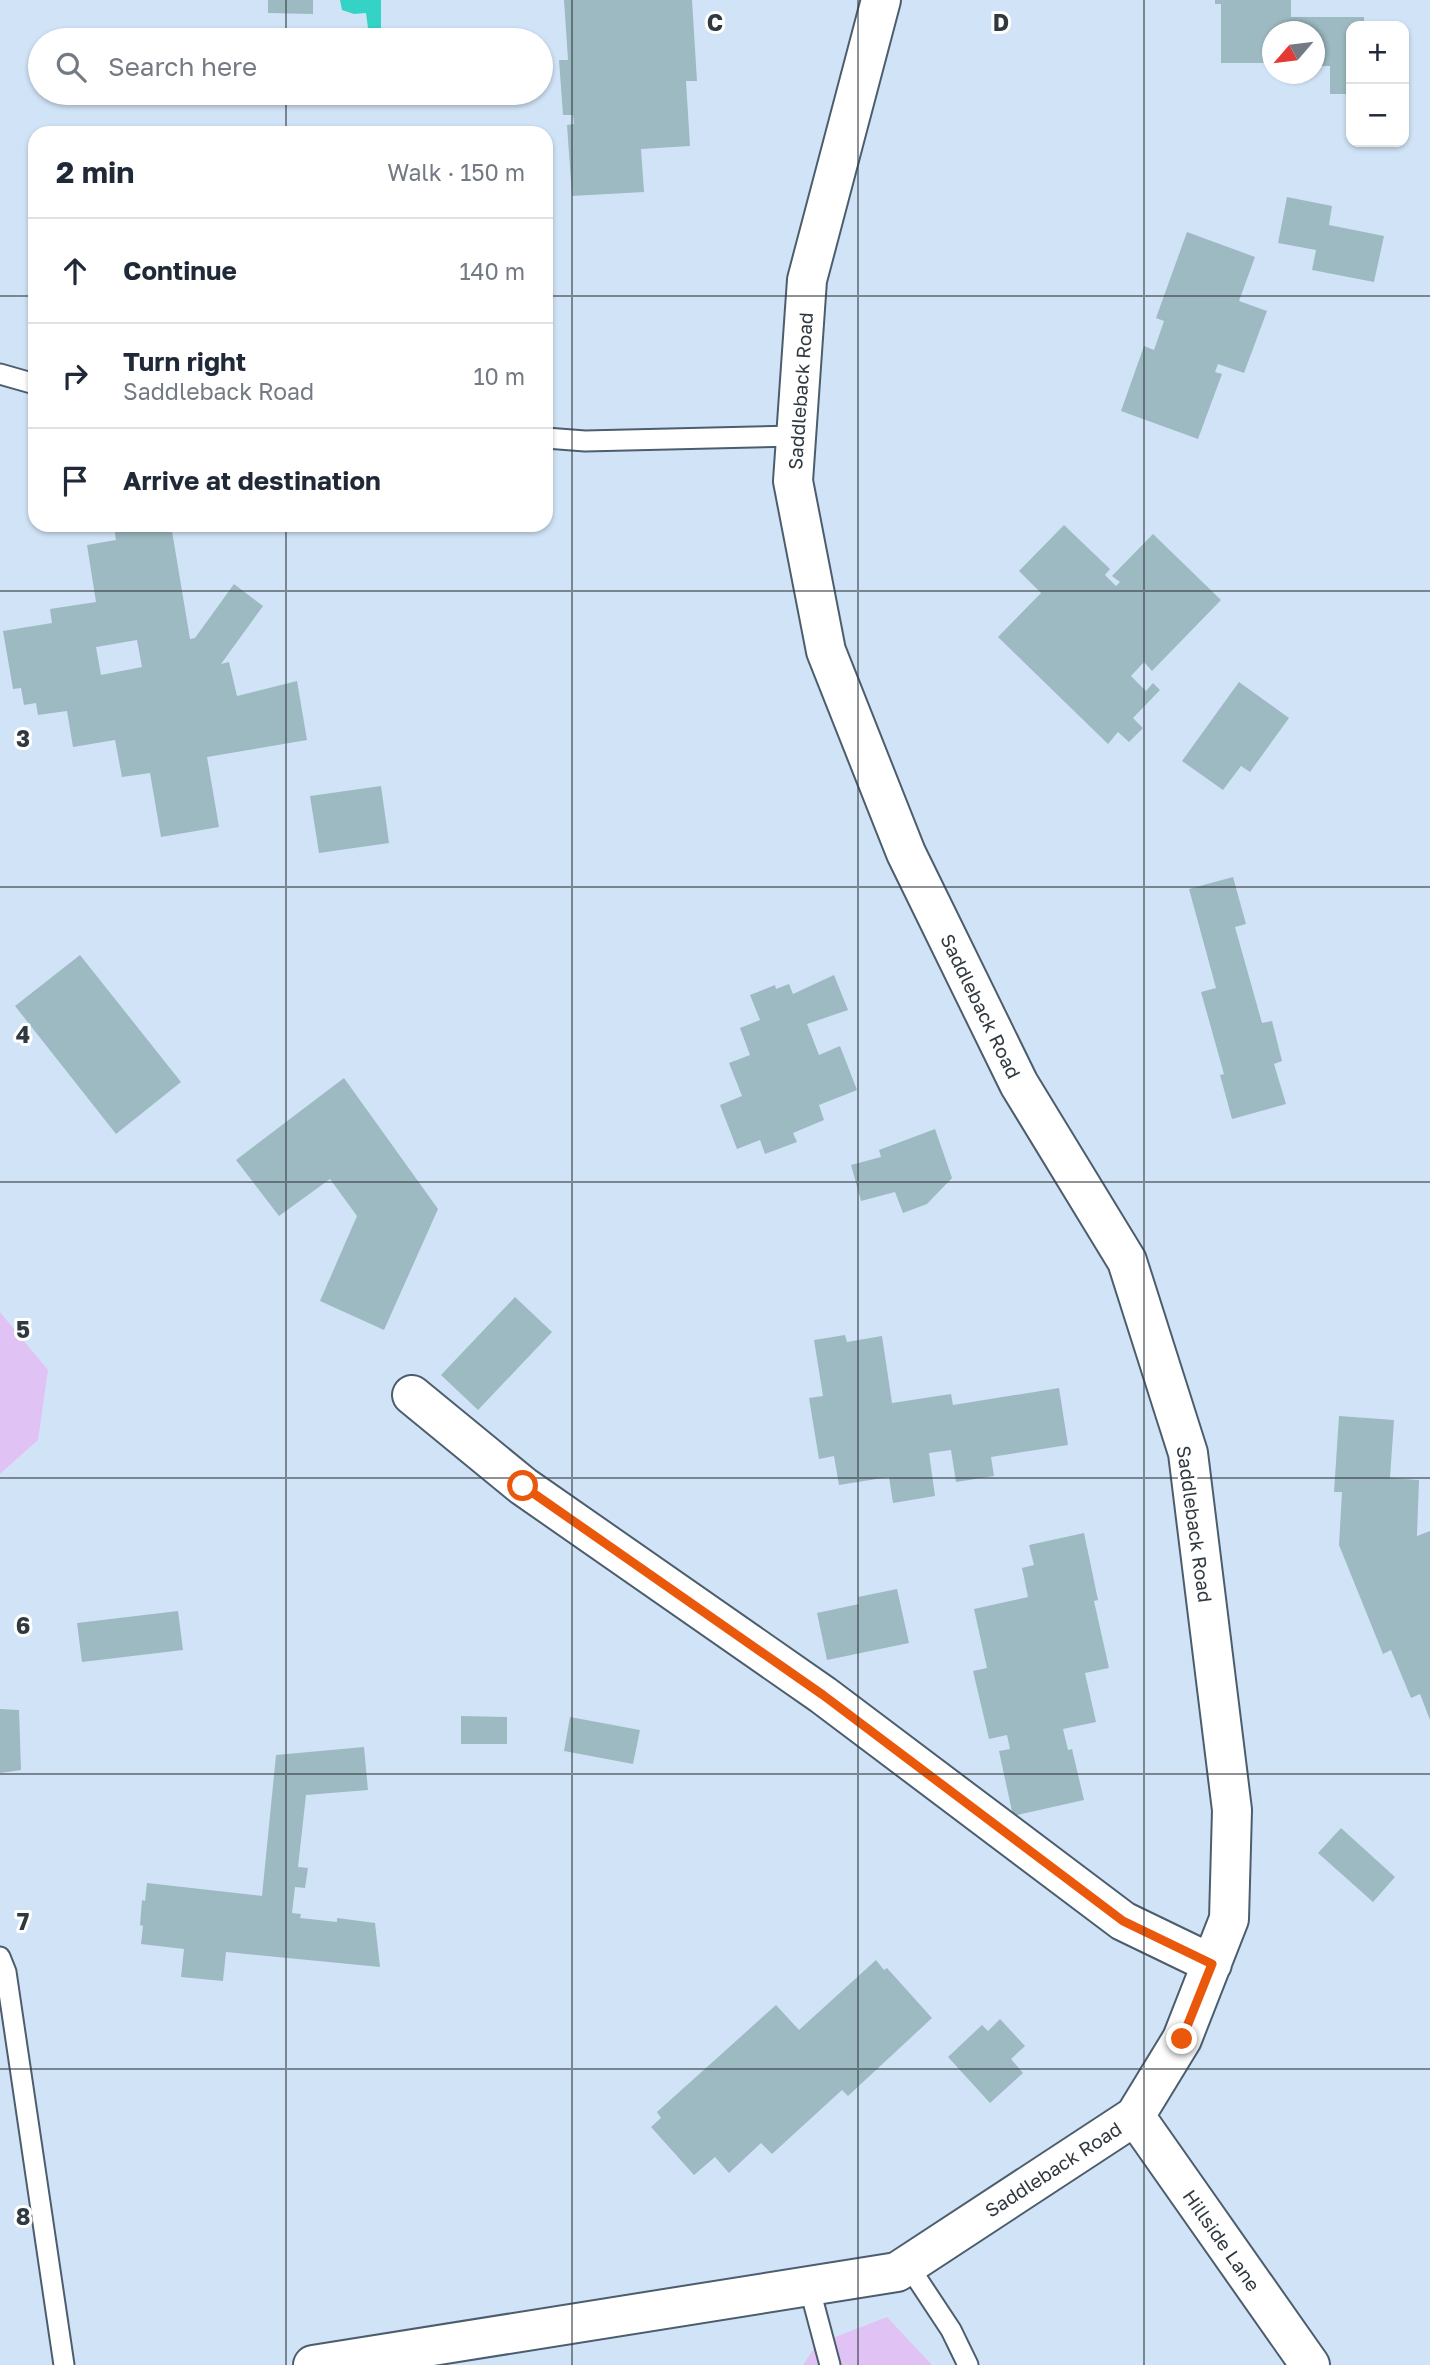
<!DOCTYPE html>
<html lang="en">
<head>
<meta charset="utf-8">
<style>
	body { margin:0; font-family:"Golos Text",sans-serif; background:#f2f2f3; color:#1f2937 }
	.controls { position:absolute; right:21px; top:21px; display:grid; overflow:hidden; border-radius:14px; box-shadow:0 2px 5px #0004 }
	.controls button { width:63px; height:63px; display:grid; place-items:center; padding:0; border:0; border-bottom:2px solid #e0e1e3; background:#fff; color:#1f2937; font:35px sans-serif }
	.compass { position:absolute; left:1262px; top:21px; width:63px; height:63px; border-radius:50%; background:#fff; box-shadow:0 2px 5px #0004; rotate:242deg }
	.stop { position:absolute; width:21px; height:21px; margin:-16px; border:5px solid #ea580c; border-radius:50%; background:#fff }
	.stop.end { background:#ea580c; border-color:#fff; box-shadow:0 2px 7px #0008 }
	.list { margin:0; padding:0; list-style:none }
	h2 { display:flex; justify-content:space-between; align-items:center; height:91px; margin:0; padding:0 28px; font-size:30px }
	h2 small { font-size:23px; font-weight:400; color:#747a83 }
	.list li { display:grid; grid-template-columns:46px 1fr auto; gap:21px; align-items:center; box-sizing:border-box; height:105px; padding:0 28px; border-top:2px solid #e0e1e3 }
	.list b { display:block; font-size:26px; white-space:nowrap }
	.list p { margin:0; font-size:23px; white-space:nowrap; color:#747a83 }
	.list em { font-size:23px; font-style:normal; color:#747a83 }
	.icon { flex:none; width:38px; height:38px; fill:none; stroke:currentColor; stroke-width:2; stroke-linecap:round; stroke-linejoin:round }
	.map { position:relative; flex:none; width:1430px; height:2365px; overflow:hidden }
	.search { position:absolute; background:#fff; box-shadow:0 2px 5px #0004; left:28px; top:28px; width:525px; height:77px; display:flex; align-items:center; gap:18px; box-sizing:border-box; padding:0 24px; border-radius:38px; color:#747a83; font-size:26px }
	.panel { position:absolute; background:#fff; box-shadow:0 2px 5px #0004; left:28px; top:126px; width:525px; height:406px; border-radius:21px }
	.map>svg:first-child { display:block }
	.green { fill:#e0c3f4 }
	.water { fill:#35d3c5 }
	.building { fill:#9dbac2; fill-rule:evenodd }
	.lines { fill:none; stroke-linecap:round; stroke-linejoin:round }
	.lane-casing { stroke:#4c5d6d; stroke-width:23 }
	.street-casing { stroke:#4c5d6d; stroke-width:42 }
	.lane { stroke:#fff; stroke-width:19 }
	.street { stroke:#fff; stroke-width:38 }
	.route { stroke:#ea580c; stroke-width:9 }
	.grid { fill:none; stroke:#313940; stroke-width:2; stroke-opacity:0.55 }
	.labels { text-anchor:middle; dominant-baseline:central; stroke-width:6; stroke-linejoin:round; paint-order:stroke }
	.street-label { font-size:19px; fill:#313940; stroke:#fff }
	.grid-label { font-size:23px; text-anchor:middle; font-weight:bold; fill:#313940; stroke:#fff; stroke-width:6; stroke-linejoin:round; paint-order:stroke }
</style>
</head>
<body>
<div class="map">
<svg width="1430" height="2365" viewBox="0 0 1430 2365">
	<rect width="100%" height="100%" fill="#d1e4f7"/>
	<path class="green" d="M 0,1312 L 48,1370 L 38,1440 L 0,1474 Z
		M 887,2317 L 932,2365 L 803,2365 L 817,2344 Z"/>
	<path class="water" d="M 340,0 L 381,0 L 381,38 L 369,36 L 366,13 L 354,14 L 342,10 Z"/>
	<path class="building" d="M 268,0 L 313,0 L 313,14 L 268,13 Z
		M 564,0 L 692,0 L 697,81 L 686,81 L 690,146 L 641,149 L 644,192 L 572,196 L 567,125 L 574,124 L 573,115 L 563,115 L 559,60 L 568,60 Z
		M 1215,0 L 1291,0 L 1291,17 L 1364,17 L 1364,26 L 1351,26 L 1351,94 L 1330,94 L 1330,66 L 1314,66 L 1314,32 L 1272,32 L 1272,63 L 1221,63 L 1221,4 L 1215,4 Z
		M 1287,197 L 1332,206 L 1329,225 L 1384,236 L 1374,282 L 1312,270 L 1316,250 L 1278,243 Z
		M 1187,232 L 1255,257 L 1239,301 L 1267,311 L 1244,373 L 1218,364 L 1215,372 L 1222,374 L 1198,439 L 1121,411 L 1144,346 L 1154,350 L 1164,321 L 1156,318 Z
		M 129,525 L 171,525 L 190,639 L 195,638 L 234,584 L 263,606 L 221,664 L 229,662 L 237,696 L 297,681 L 307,740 L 207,757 L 219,827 L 161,837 L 150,773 L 122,777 L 115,740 L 73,747 L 67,711 L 38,715 L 36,703 L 24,705 L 21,688 L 13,689 L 3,631 L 52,623 L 50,609 L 96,602 L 87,545 L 116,540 L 114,527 ZM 137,640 L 142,667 L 101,675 L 96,647 Z
		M 1064,525 L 1110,569 L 1105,575 L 1116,586 L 1120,582 L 1112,576 L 1153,534 L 1221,600 L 1152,671 L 1144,662 L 1131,676 L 1146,691 L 1153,683 L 1160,690 L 1133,718 L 1143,728 L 1129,742 L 1118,732 L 1108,744 L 998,637 L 1041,593 L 1019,571 Z
		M 1239,682 L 1289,718 L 1250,772 L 1241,766 L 1223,790 L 1182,761 Z
		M 381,786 L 389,843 L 319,853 L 310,796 Z
		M 1233,877 L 1246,924 L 1235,927 L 1262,1023 L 1272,1021 L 1282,1061 L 1274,1064 L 1286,1104 L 1232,1119 L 1220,1075 L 1224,1074 L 1201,992 L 1216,988 L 1189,889 Z
		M 80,955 L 181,1082 L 116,1134 L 15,1006 Z
		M 834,975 L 848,1010 L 807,1024 L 819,1055 L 840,1046 L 857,1090 L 819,1105 L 824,1120 L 793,1133 L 797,1142 L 765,1154 L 760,1140 L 737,1149 L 720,1105 L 742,1096 L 729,1063 L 750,1055 L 740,1028 L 760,1020 L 750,995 L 775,985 L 776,989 L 789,984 L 793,994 Z
		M 344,1078 L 438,1209 L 384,1330 L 320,1301 L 357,1216 L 330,1179 L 279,1216 L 236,1160 Z
		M 935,1129 L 952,1178 L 927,1204 L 903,1213 L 895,1192 L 861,1201 L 851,1165 L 881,1157 L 879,1150 Z
		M 515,1297 L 552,1332 L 478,1410 L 441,1375 Z
		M 845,1335 L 847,1342 L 882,1336 L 892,1403 L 951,1394 L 953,1405 L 1059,1388 L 1068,1445 L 991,1457 L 994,1476 L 956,1482 L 951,1450 L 929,1453 L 935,1496 L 893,1503 L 889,1477 L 839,1485 L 834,1456 L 819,1459 L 809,1398 L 823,1396 L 814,1340 Z
		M 1339,1416 L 1394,1420 L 1390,1478 L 1419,1480 L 1417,1536 L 1430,1531 L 1430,1720 L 1420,1694 L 1411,1698 L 1391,1650 L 1383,1654 L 1339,1545 L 1342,1492 L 1334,1492 Z
		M 1084,1533 L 1098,1600 L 1094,1601 L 1109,1668 L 1085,1673 L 1096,1722 L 1063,1729 L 1068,1750 L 1072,1749 L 1084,1800 L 1013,1816 L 999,1751 L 1010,1749 L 1007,1735 L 989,1739 L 973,1671 L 987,1668 L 974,1609 L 1028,1597 L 1022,1568 L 1034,1565 L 1029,1545 Z
		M 897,1589 L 909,1643 L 827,1660 L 817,1613 L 859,1604 L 858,1597 Z
		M 178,1611 L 183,1650 L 82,1662 L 77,1623 Z
		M 0,1709 L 19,1710 L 21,1770 L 0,1773 Z
		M 461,1716 L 507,1717 L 507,1744 L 461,1744 Z
		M 570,1717 L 640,1730 L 633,1764 L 564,1751 Z
		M 364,1747 L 368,1790 L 306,1795 L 298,1867 L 308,1868 L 305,1888 L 295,1887 L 292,1913 L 301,1914 L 300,1918 L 337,1922 L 337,1918 L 375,1923 L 380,1967 L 226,1952 L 223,1981 L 181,1977 L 184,1949 L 141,1944 L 143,1926 L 140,1925 L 142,1900 L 145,1901 L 147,1883 L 262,1896 L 276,1755 Z
		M 1341,1828 L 1395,1877 L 1373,1902 L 1318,1853 Z
		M 876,1960 L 884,1970 L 887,1968 L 932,2018 L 848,2096 L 842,2090 L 772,2154 L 761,2143 L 729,2173 L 715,2157 L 694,2175 L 651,2127 L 661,2118 L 657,2112 L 776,2005 L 799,2030 Z
		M 1000,2019 L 1025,2046 L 1011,2059 L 1023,2073 L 990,2103 L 948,2057 L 982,2025 L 988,2031 Z"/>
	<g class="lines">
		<g class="lane-casing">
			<path id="lane" d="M 0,374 L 35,384
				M 546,438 L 585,441 L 796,436
				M 0,1957 L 6,1972 L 64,2365
				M 908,2265 L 951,2330 L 968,2365
				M 809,2286 L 830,2365"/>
		</g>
		<g class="street-casing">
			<path id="street" d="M 412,1395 L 523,1486 L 823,1695 L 1123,1921 L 1212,1964
				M 1135,2116 L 1310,2365
				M 313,2365 L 897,2272 L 1135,2116 L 1182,2039 L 1229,1919 L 1232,1810 L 1188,1453 L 1127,1261 L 1019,1084 L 906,853 L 826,651 L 793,481 L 807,280 L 881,0"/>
		</g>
		<use href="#lane" class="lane"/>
		<use href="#street" class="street"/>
	</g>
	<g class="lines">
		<path class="route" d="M 523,1486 L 823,1695 L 1123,1921 L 1212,1964 L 1182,2039"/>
	</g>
	<path class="grid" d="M 286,0 L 286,40M 572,0 L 572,2365M 858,0 L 858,2365M 1144,0 L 1144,2365M 286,93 L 286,133M 0,296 L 35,296M 546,296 L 1430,296M 286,525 L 286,2365M 0,591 L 1430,591M 0,887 L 1430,887M 0,1182 L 1430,1182M 0,1478 L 1430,1478M 0,1774 L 1430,1774M 0,2069 L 1430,2069"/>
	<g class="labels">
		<g class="street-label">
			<text transform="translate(800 391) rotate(-86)">Saddleback Road</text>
			<text transform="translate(981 1006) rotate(64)">Saddleback Road</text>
			<text transform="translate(1195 1524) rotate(82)">Saddleback Road</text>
			<text transform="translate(1053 2169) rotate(-33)">Saddleback Road</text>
			<text transform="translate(1222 2240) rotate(55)">Hillside Lane</text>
		</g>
	</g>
	<g class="grid-label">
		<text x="715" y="31">C</text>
		<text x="1001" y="31">D</text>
		<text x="23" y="747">3</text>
		<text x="23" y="1043">4</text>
		<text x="23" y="1338">5</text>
		<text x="23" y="1634">6</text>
		<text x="23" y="1930">7</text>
		<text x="23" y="2225">8</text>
	</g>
</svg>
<div class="controls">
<button>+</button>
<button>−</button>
</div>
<svg class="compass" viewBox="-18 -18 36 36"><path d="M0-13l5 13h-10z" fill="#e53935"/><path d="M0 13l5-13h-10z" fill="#747a83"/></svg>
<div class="stop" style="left:523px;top:1486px"></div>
<div class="stop end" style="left:1182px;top:2039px"></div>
<div class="search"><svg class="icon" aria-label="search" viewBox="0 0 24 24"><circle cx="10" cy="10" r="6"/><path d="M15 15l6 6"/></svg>Search here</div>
<section class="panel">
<h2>2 min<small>Walk · 150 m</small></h2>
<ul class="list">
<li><svg class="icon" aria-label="ahead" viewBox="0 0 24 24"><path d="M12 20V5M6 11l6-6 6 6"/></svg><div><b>Continue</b></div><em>140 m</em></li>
<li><svg class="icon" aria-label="right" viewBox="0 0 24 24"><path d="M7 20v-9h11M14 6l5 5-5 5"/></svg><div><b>Turn right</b><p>Saddleback Road</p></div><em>10 m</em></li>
<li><svg class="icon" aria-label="arrive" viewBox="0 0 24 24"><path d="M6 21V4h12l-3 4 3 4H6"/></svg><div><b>Arrive at destination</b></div></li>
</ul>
</section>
</div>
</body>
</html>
